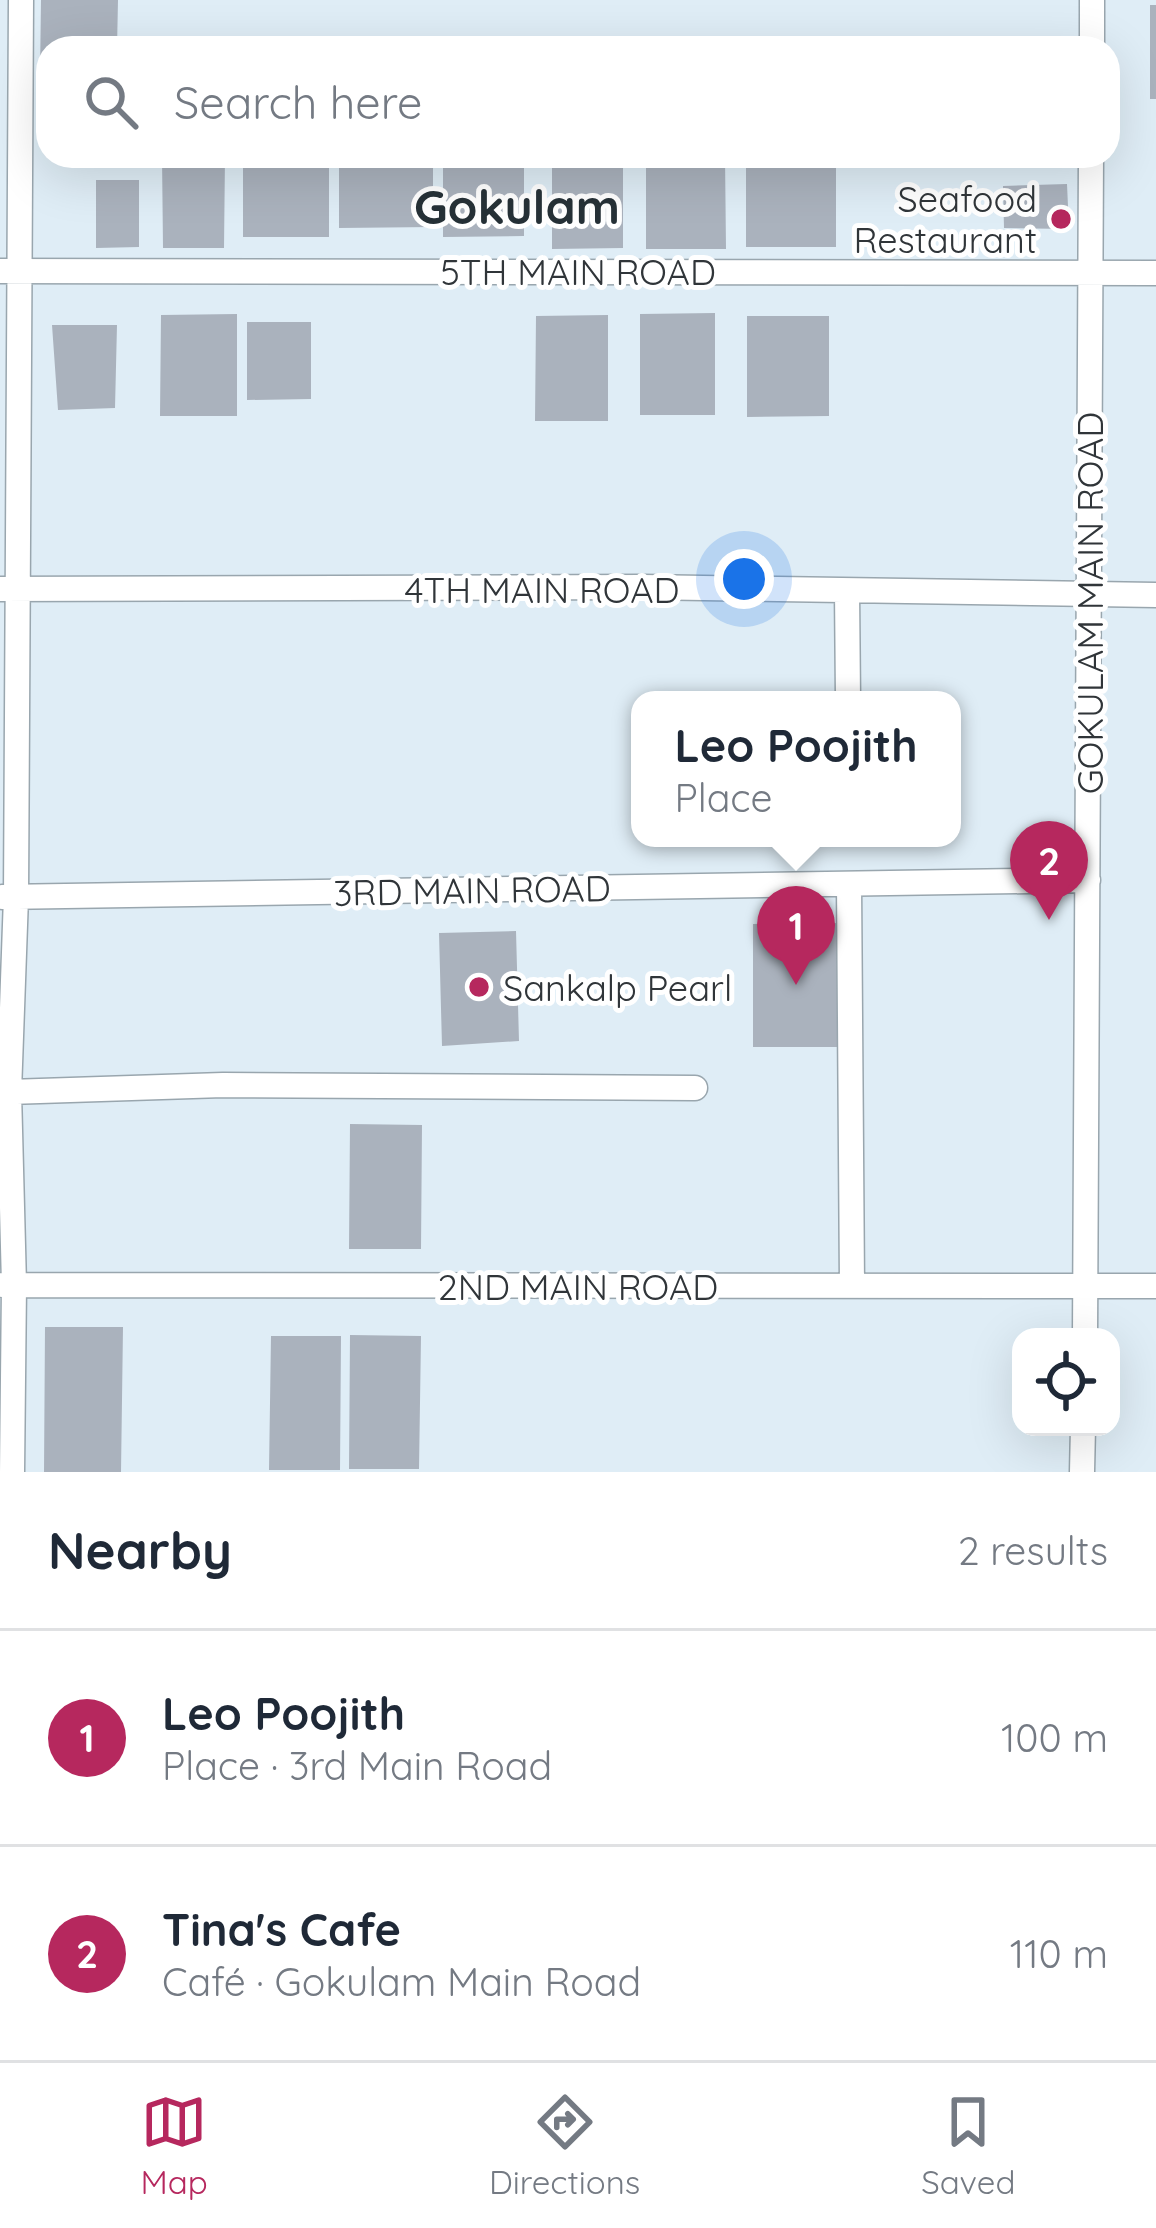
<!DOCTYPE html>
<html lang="en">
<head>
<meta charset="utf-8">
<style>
	body { margin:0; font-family:Quicksand,sans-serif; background:#f6f6f7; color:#1f2937 }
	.controls { position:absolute; right:36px; bottom:36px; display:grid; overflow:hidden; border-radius:24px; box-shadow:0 12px 48px #0002 }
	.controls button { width:108px; height:108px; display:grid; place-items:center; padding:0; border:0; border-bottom:3px solid #e0e1e3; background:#fff; color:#1f2937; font:60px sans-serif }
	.you { position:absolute; left:744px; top:579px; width:42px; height:42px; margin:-30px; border:9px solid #fff; border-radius:50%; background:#1a73e8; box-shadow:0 0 0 18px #1a73e833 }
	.badge { display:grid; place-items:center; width:78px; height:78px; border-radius:50%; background:#b6285e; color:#fff; font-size:39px; font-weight:700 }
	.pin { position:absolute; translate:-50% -99px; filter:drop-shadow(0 3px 6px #0008) }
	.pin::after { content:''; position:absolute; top:63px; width:42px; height:36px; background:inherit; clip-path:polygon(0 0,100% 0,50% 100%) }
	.popup { position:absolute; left:631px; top:691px; width:330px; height:156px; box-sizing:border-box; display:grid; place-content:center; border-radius:24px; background:#fff; filter:drop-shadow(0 3px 9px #0005); font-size:39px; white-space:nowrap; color:#747a83 }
	.popup b { font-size:45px; color:#1f2937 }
	.popup::after { content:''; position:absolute; left:50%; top:100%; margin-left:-24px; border:24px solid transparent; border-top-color:#fff }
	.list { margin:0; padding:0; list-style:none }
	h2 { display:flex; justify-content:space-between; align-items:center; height:156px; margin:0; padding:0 48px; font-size:51px }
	h2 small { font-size:39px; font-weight:400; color:#747a83 }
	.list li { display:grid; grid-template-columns:78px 1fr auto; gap:36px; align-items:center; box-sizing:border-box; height:216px; padding:0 48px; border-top:3px solid #e0e1e3 }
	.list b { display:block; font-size:45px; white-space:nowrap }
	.list p { margin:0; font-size:39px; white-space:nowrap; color:#747a83 }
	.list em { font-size:39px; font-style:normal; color:#747a83 }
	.icon { flex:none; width:66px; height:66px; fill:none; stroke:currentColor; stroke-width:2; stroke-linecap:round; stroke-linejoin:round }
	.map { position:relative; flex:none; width:1156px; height:1472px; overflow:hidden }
	.search { position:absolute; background:#fff; box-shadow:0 12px 48px #0002; left:36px; right:36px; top:36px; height:132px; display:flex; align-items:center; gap:30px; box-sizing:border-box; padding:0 42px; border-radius:36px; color:#747a83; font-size:45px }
	.sheet { height:588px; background:#fff }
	nav { display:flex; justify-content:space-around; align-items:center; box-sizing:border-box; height:168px; border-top:3px solid #e0e1e3; background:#fff; font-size:33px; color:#747a83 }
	nav a { display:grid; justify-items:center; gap:6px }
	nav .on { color:#b6285e }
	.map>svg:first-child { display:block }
	.building { fill:#aab2bd }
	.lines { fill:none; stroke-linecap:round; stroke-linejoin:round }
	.minor-casing { stroke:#99a6ae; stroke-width:27 }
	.minor { stroke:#fff; stroke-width:24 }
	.poi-dot { fill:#b6285e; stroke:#fff; stroke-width:4.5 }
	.labels { text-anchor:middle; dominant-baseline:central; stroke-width:10; stroke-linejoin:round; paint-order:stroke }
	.poi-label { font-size:36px; fill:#303539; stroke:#fff; text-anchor:end }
	.street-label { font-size:36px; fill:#303539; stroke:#fff }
	.district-label { font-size:48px; font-weight:bold; fill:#263137; stroke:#fff }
</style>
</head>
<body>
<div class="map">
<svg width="1156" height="1472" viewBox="0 0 1156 1472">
	<rect width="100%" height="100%" fill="#dfedf6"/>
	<path class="building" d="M 41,0 L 118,0 L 117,48 L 48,48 L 48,75 L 40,75 Z
		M 1150,5 L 1156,5 L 1156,99 L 1150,99 Z
		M 162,156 L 225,156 L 224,248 L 163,248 Z
		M 243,156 L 329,156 L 329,237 L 243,237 Z
		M 339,156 L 433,156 L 433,227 L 339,228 Z
		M 443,156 L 524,156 L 524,236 L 443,237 Z
		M 552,156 L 623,156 L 623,248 L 552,249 Z
		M 646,156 L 725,156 L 726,249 L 646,249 Z
		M 746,156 L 836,156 L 836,247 L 746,247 Z
		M 96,180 L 139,180 L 139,247 L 96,248 Z
		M 1067,184 L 1069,229 L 1004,228 L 1003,186 Z
		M 715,313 L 715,415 L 640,415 L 640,314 Z
		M 237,314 L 237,416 L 160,416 L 161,315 Z
		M 608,315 L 608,421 L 535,421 L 536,316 Z
		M 747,316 L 829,316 L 829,416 L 747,417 Z
		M 247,322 L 311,322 L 311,399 L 247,400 Z
		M 52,325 L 117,325 L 115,408 L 58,410 Z
		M 840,923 L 840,1047 L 753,1047 L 753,924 Z
		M 516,931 L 519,1041 L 442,1046 L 439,933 Z
		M 350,1124 L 422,1125 L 421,1249 L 349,1249 Z
		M 45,1327 L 123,1327 L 121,1472 L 44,1472 Z
		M 350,1335 L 421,1336 L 419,1469 L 349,1469 Z
		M 271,1336 L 341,1336 L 340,1470 L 269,1470 Z"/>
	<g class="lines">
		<g class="minor-casing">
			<path id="minor" d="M 1092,48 L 1092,0
				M 0,271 L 1156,273
				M 0,589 L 643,587 L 1156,595
				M 847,591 L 848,700
				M 849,884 L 852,1286
				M 2,897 L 1088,880
				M 9,1092 L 223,1085 L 695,1088
				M 2,1285 L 1156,1286
				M 1085,1337 L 1091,156
				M 12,1472 L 14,1285 L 9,1092 L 16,897 L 21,0
				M 1082,1472 L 1083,1427"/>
		</g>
		<use href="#minor" class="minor"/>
	</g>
	<g class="poi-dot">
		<circle cx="1061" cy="219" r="12"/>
		<circle cx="479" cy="987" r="12"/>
	</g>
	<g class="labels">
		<g class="poi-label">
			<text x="1037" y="198">Seafood<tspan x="1037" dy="41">Restaurant</tspan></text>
			<text x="503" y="987" text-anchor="start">Sankalp Pearl</text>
		</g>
		<g class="street-label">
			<text x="578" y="271">5TH MAIN ROAD</text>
			<text x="542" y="589">4TH MAIN ROAD</text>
			<text transform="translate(1089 603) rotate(-90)">GOKULAM MAIN ROAD</text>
			<text transform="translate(472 890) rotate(-1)">3RD MAIN ROAD</text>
			<text x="578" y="1286">2ND MAIN ROAD</text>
		</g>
		<g class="district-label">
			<text x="517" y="206">Gokulam</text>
		</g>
	</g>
</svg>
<div class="controls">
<button><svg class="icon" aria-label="locate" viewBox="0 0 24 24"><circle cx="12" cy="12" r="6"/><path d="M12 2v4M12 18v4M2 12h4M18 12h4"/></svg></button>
</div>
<div class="you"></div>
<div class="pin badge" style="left:796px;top:985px">1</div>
<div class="popup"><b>Leo Poojith</b>Place</div>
<div class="pin badge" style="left:1049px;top:920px">2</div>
<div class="search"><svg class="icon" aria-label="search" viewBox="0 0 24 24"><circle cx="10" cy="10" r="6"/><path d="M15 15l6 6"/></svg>Search here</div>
</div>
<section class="sheet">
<h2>Nearby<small>2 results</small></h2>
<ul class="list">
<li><span class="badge">1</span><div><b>Leo Poojith</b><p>Place · 3rd Main Road</p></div><em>100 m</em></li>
<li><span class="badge">2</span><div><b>Tina's Cafe</b><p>Café · Gokulam Main Road</p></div><em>110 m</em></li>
</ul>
</section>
<nav>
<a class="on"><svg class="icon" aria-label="map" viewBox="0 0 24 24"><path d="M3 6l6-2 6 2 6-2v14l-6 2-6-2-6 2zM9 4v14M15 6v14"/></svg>Map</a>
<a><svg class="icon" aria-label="directions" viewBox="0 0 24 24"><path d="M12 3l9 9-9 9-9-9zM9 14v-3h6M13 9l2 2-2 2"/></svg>Directions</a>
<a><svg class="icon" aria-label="saved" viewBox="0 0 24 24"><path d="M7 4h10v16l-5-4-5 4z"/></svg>Saved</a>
</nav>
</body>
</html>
